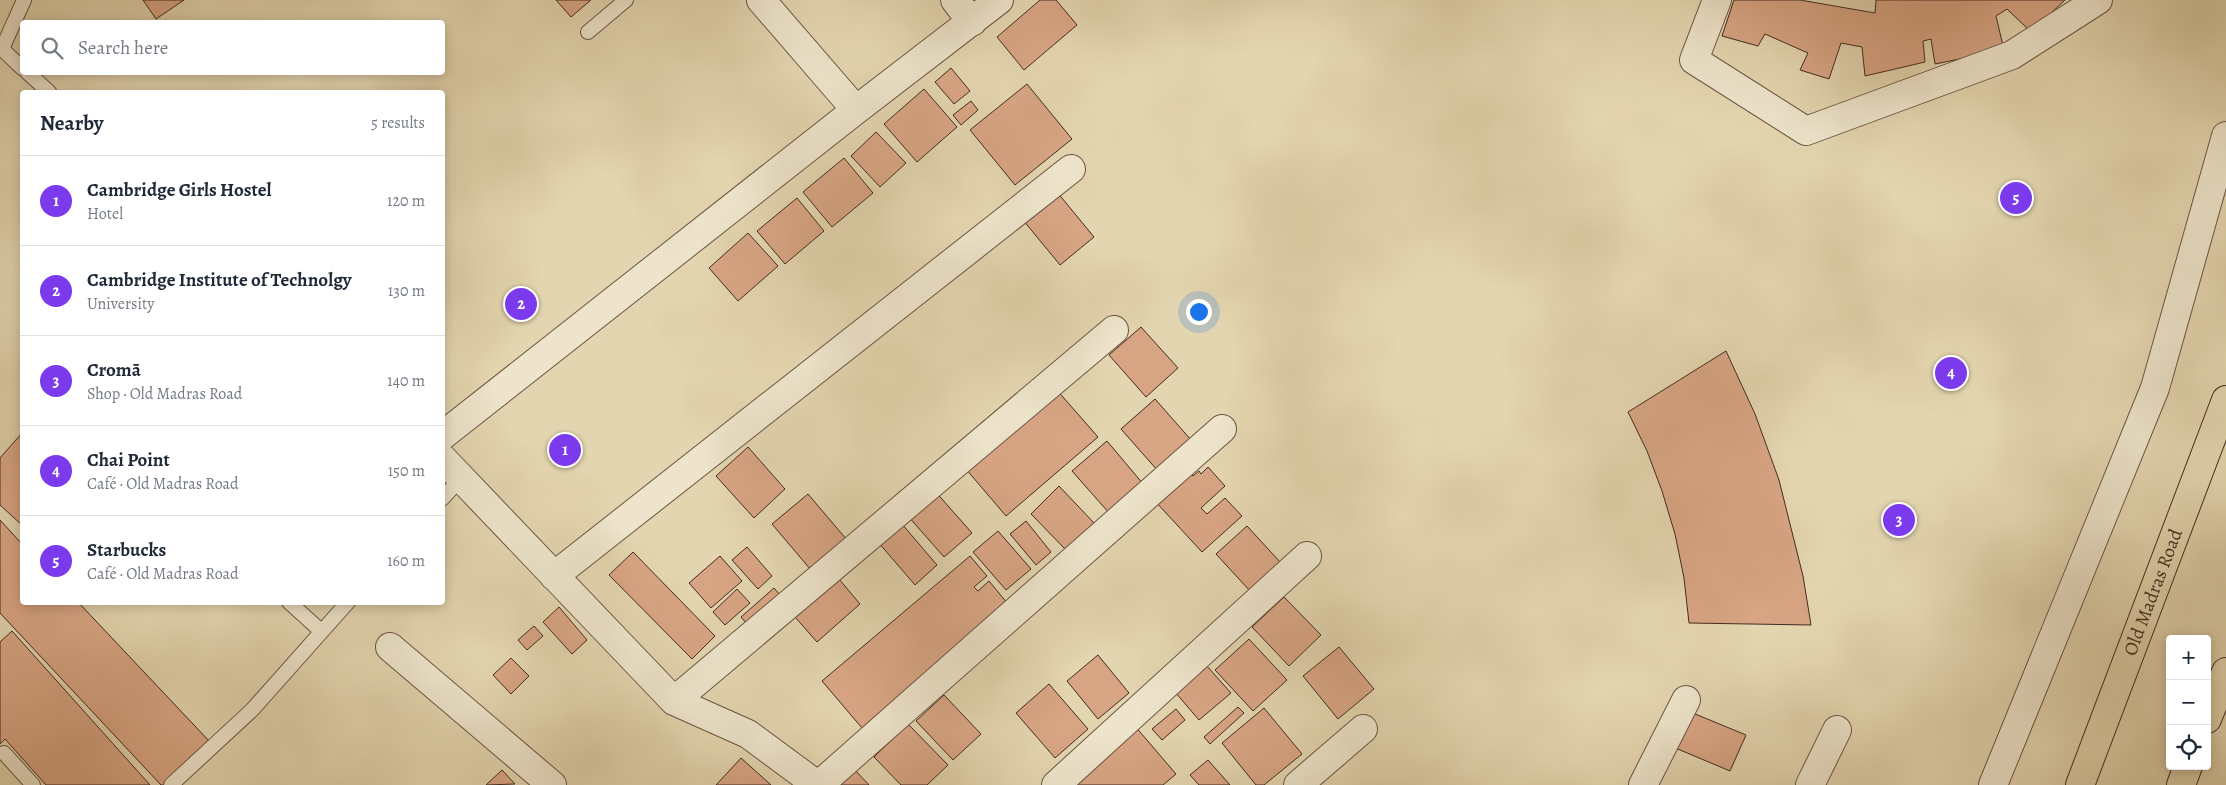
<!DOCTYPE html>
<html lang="en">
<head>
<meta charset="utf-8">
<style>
	body { margin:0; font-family:Alegreya,serif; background:#f2f2f3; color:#1f2937 }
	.controls { position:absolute; right:15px; bottom:15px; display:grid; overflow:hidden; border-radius:5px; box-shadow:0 2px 12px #0003 }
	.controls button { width:45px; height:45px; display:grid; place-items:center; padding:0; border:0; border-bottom:1px solid #e0e1e3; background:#fff; color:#1f2937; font:25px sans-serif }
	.you { position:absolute; left:1198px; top:311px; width:18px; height:18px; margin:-12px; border:4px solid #fff; border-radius:50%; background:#1a73e8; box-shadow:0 0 0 8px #1a73e833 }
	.badge { display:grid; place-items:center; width:32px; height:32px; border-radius:50%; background:#7c3aed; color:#fff; font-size:16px; font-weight:700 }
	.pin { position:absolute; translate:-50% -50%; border:2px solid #fff; box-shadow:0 1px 5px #0006 }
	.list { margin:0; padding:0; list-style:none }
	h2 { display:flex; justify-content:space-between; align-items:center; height:65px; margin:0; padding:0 20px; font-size:21px }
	h2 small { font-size:16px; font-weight:400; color:#747a83 }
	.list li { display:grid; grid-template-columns:32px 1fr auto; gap:15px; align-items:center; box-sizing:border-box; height:90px; padding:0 20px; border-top:1px solid #e0e1e3 }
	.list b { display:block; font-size:19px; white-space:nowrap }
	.list p { margin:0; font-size:16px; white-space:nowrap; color:#747a83 }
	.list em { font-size:16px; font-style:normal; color:#747a83 }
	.icon { flex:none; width:28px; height:28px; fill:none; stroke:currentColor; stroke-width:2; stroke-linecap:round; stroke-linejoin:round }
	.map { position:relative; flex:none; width:2226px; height:785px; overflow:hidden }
	.search { position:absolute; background:#fff; box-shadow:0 2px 12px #0003; left:20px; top:20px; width:425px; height:55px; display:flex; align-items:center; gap:12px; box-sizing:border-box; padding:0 18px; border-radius:5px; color:#747a83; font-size:19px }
	.panel { position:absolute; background:#fff; box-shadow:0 2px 12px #0003; left:20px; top:90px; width:425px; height:515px; border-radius:5px }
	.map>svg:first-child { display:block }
	.building { fill:#d8a584; stroke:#432b22 }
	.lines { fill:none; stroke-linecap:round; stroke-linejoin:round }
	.service-casing { stroke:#6b5645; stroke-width:16 }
	.minor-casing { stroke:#6b5645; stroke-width:30 }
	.tertiary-casing { stroke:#6b5645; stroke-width:30 }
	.trunk-casing { stroke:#432b22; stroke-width:30 }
	.service { stroke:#ede4cb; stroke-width:14 }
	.minor { stroke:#ede4cb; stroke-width:28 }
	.tertiary { stroke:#ede4cb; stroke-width:28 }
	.trunk { stroke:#e3d5af; stroke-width:28 }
	.labels { text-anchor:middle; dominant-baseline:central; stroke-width:5; stroke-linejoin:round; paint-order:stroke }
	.street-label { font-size:19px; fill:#432b22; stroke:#ede4cb }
</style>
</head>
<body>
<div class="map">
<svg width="2226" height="785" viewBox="0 0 2226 785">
	<rect width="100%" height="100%" fill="#e3d5af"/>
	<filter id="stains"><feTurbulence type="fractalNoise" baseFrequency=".004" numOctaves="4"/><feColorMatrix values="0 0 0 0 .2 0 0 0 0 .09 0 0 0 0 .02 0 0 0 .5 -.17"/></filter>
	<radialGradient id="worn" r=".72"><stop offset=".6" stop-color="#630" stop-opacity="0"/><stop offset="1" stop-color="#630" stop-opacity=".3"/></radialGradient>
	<path class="building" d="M 143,0 L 184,0 L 156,19 Z
		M 556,0 L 591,0 L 571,17 Z
		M 1040,0 L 1056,0 L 1077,25 L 1024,70 L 997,37 Z
		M 1734,0 L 1800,0 L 1875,13 L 1876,0 L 2065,0 L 2031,32 L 2007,9 L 1996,16 L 2004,50 L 1935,64 L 1931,39 L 1923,41 L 1925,62 L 1865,76 L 1862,47 L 1841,43 L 1829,79 L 1800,70 L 1808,53 L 1765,34 L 1758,46 L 1722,36 Z
		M 951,68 L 970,91 L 954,104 L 935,82 Z
		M 1027,84 L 1072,139 L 1015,185 L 970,130 Z
		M 924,89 L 957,127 L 917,162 L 884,124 Z
		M 971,101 L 978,110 L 961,125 L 953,115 Z
		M 876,132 L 906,163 L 880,187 L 851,156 Z
		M 844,158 L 873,193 L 832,227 L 803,192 Z
		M 1057,192 L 1094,237 L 1060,265 L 1023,220 Z
		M 797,198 L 824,231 L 785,264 L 757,231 Z
		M 748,233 L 778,266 L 738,301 L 709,268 Z
		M 1141,327 L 1178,368 L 1146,397 L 1109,355 Z
		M 1726,351 L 1755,414 L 1779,480 L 1803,576 L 1811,625 L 1689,623 L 1684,578 L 1675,534 L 1662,491 L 1647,451 L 1628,412 Z
		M 1056,389 L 1098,437 L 1006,516 L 965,468 Z
		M 1155,399 L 1192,441 L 1158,471 L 1121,429 Z
		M 22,433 L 22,525 L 0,505 L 0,458 Z
		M 1107,441 L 1144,485 L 1110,514 L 1072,471 Z
		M 748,447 L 785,489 L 754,518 L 716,476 Z
		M 1208,467 L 1225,486 L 1201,508 L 1207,514 L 1225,498 L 1242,516 L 1202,552 L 1154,500 L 1187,470 L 1193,476 L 1199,471 L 1201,474 Z
		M 1059,486 L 1094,523 L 1066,550 L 1031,514 Z
		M 934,490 L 972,533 L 944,557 L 907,515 Z
		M 808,494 L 847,540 L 811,570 L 772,524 Z
		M 895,516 L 937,565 L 915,585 L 872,535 Z
		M 0,520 L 22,544 L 22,602 L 78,602 L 210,742 L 164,785 L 161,785 L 0,613 Z
		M 1026,521 L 1051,552 L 1036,565 L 1010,534 Z
		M 1247,526 L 1281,563 L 1250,591 L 1216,554 Z
		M 998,531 L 1031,569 L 1006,590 L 973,552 Z
		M 747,547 L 772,576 L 758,589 L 732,560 Z
		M 633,552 L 715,636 L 692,659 L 609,575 Z
		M 720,556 L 742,581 L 711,608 L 689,583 Z
		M 970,556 L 987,576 L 974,587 L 978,591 L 989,581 L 1008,604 L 862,728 L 822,681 Z
		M 839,579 L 860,604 L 817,642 L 795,617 Z
		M 774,588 L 787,603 L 754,632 L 741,617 Z
		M 737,589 L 750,603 L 725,625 L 713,612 Z
		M 1284,597 L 1321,635 L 1289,666 L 1252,627 Z
		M 559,607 L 587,640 L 572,654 L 543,622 Z
		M 534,626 L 543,636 L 527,650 L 518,640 Z
		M 12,631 L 150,785 L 46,785 L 5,739 L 0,744 L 0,642 Z
		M 1249,639 L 1287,680 L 1253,711 L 1215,670 Z
		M 1339,647 L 1374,689 L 1338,719 L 1303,676 Z
		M 1098,655 L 1129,693 L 1098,719 L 1067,681 Z
		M 511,658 L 529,676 L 511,694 L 493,675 Z
		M 1206,665 L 1231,693 L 1199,720 L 1175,692 Z
		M 1049,684 L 1088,729 L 1055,758 L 1016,713 Z
		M 944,695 L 981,734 L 953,760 L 916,721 Z
		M 1238,707 L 1244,713 L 1210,744 L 1204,737 Z
		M 1264,708 L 1302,754 L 1264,785 L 1256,785 L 1222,743 Z
		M 1176,709 L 1185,720 L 1162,740 L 1152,729 Z
		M 1688,711 L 1746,735 L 1730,771 L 1673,747 Z
		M 908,724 L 948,765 L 927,785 L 901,785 L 874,757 Z
		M 1134,725 L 1176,774 L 1163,785 L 1064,785 Z
		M 741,758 L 771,785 L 716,785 Z
		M 1208,760 L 1230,785 L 1199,785 L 1190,775 Z
		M 853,768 L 869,785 L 839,785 Z
		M 502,770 L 515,784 L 486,785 Z"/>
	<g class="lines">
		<g class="service-casing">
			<path id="service" d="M 588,32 L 626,0
				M 0,47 L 22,68
				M 2,49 L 24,0
				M 27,72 L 49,92
				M 442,499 L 461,478
				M 289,602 L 321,631
				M 4,753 L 33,785
				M 171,785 L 252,710 L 348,602"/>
		</g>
		<g class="minor-casing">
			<path id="minor" d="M 761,0 L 856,110
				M 955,0 L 972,22
				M 1717,0 L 1694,60 L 1806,131 L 2012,55 L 2098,0
				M 442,436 L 856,110 L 999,0
				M 442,458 L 674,701 L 748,734 L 817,785
				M 554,576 L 1071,169
				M 390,647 L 552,785
				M 674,701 L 1114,330
				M 819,785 L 1222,429
				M 1056,785 L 1307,556
				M 1298,785 L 1363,729
				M 1643,785 L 1686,700
				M 1810,785 L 1837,730"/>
		</g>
		<g class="tertiary-casing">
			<path id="tertiary" d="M 1993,785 L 2155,388 L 2226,136"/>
		</g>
		<g class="trunk-casing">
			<g id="trunk">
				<path d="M 2207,719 L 2226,672"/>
				<path id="s1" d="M 2080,785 L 2226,400"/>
				<path d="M 2181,785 L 2188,766"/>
			</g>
		</g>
		<use href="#service" class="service"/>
		<use href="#minor" class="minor"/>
		<use href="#tertiary" class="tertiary"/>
		<use href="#trunk" class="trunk"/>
	</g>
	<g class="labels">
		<g class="street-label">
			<text stroke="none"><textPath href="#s1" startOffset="206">Old Madras Road</textPath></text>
		</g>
	</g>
	<rect width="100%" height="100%" filter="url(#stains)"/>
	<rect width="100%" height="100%" fill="url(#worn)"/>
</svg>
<div class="controls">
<button>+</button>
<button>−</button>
<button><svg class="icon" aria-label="locate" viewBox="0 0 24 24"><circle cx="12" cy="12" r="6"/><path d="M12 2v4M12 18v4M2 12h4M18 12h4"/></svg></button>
</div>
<div class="you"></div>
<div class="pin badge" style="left:565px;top:450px">1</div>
<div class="pin badge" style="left:521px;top:304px">2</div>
<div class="pin badge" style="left:1899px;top:520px">3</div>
<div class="pin badge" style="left:1951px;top:373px">4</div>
<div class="pin badge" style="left:2016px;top:198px">5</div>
<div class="search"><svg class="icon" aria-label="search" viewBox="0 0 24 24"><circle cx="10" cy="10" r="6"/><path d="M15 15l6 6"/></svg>Search here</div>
<section class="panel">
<h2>Nearby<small>5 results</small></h2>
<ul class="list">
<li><span class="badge">1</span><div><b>Cambridge Girls Hostel</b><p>Hotel</p></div><em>120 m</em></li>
<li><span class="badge">2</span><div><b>Cambridge Institute of Technolgy</b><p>University</p></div><em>130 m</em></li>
<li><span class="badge">3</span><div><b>Cromā</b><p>Shop · Old Madras Road</p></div><em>140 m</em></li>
<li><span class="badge">4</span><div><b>Chai Point</b><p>Café · Old Madras Road</p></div><em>150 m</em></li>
<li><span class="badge">5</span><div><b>Starbucks</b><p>Café · Old Madras Road</p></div><em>160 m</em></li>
</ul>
</section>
</div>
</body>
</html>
